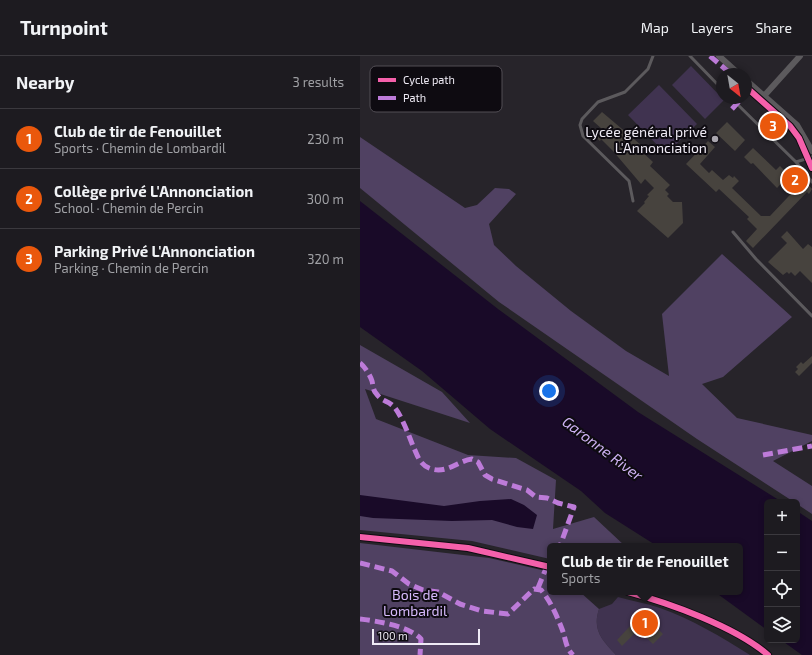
<!DOCTYPE html>
<html lang="en">
<head>
<meta charset="utf-8">
<style>
	body { margin:0; font-family:"Exo 2",sans-serif; background:#2a282d; color:#f1f3f6 }
	.controls { position:absolute; right:12px; bottom:12px; display:grid; overflow:hidden; border-radius:6px; box-shadow:0 2px 6px #0003 }
	.controls button { width:36px; height:36px; display:grid; place-items:center; padding:0; border:0; border-bottom:1px solid #3b393e; background:#1d1b20; color:#f1f3f6; font:20px sans-serif }
	.compass { position:absolute; left:356px; top:12px; width:36px; height:36px; border-radius:50%; background:#1d1b20; box-shadow:0 2px 6px #0003; rotate:149deg }
	.scale { position:absolute; left:12px; bottom:10px; width:108px; box-sizing:border-box; padding-left:4px; border:2px solid #efebf5; border-top:0; font-size:11px; line-height:14px; white-space:nowrap; color:#efebf5; -webkit-text-stroke:3px #0e0b11; paint-order:stroke }
	.you { position:absolute; left:189px; top:335px; width:14px; height:14px; margin:-10px; border:3px solid #fff; border-radius:50%; background:#1a73e8; box-shadow:0 0 0 6px #1a73e833 }
	.badge { display:grid; place-items:center; width:26px; height:26px; border-radius:50%; background:#ea580c; color:#fff; font-size:13px; font-weight:700 }
	.pin { position:absolute; translate:-50% -50%; border:2px solid #fff; box-shadow:0 1px 4px #0006 }
	.popup { position:absolute; left:187px; top:487px; width:196px; height:52px; box-sizing:border-box; display:grid; place-content:center; border-radius:6px; background:#1d1b20; filter:drop-shadow(0 1px 3px #0005); font-size:13px; white-space:nowrap; color:#a0a1a5 }
	.popup b { font-size:15px; color:#f1f3f6 }
	.popup::after { content:''; position:absolute; left:50%; top:100%; margin-left:-8px; border:8px solid transparent; border-top-color:#1d1b20 }
	.list { margin:0; padding:0; list-style:none }
	h2 { display:flex; justify-content:space-between; align-items:center; height:52px; margin:0; padding:0 16px; font-size:17px }
	h2 small { font-size:13px; font-weight:400; color:#a0a1a5 }
	.list li { display:grid; grid-template-columns:26px 1fr auto; gap:12px; align-items:center; box-sizing:border-box; height:60px; padding:0 16px; border-top:1px solid #3b393e }
	.list b { display:block; font-size:15px; white-space:nowrap }
	.list p { margin:0; font-size:13px; white-space:nowrap; color:#a0a1a5 }
	.list em { font-size:13px; font-style:normal; color:#a0a1a5 }
	.icon { flex:none; width:22px; height:22px; fill:none; stroke:currentColor; stroke-width:2; stroke-linecap:round; stroke-linejoin:round }
	.map { position:relative; flex:none; width:452px; height:599px; overflow:hidden }
	header { display:flex; align-items:center; gap:24px; box-sizing:border-box; height:56px; padding:0 20px; background:#1d1b20; border-bottom:1px solid #3b393e }
	header strong { font-size:19px }
	nav { display:flex; gap:22px; margin-inline-start:auto; font-size:14px }
	main { display:flex }
	aside { flex:1; background:#1d1b20 }
	.map>svg:first-child { display:block }
	.green { fill:#403350 }
	.forest { fill:#504162 }
	.water { fill:#190a28 }
	.building { fill:#47433e }
	.lines { fill:none; stroke-linecap:round; stroke-linejoin:round }
	.lane { stroke:#5c5a5d; stroke-width:3 }
	.street { stroke:#5c5a5d; stroke-width:6 }
	.quiet { stroke:#bd7bd9; stroke-width:5; stroke-dasharray:10 5; stroke-linecap:butt }
	.cycleway-casing { stroke:#0e0b11; stroke-width:8 }
	.cycleway { stroke:#f560ab; stroke-width:6 }
	.poi-dot { fill:#a9a5ae; stroke:#0e0b11; stroke-width:1.5 }
	.labels { text-anchor:middle; dominant-baseline:central; stroke-width:4; stroke-linejoin:round; paint-order:stroke }
	.poi-label { font-size:14px; fill:#efebf5; stroke:#0e0b11; text-anchor:end }
	.park-label { font-size:14px; fill:#d7bafc; stroke:#0e0b11 }
	.water-label { font-size:15px; font-style:italic; fill:#ceb2f3; stroke:#0e0b11 }
	.key { fill:#0e0b11; stroke:#524e55; stroke-width:1 }
	.key-label { font-size:11px; fill:#efebf5 }
</style>
</head>
<body>
<header>
<strong>Turnpoint</strong>
<nav><a>Map</a><a>Layers</a><a>Share</a></nav>
</header>
<main>
<aside>
<h2>Nearby<small>3 results</small></h2>
<ul class="list">
<li><span class="badge">1</span><div><b>Club de tir de Fenouillet</b><p>Sports · Chemin de Lombardil</p></div><em>230 m</em></li>
<li><span class="badge">2</span><div><b>Collège privé L'Annonciation</b><p>School · Chemin de Percin</p></div><em>300 m</em></li>
<li><span class="badge">3</span><div><b>Parking Privé L'Annonciation</b><p>Parking · Chemin de Percin</p></div><em>320 m</em></li>
</ul>
</aside>
<div class="map">
<svg width="452" height="599" viewBox="0 0 452 599">
	<rect width="100%" height="100%" fill="#27242a"/>
	<path class="green" d="M 331,10 L 364,44 L 345,63 L 312,29 Z
		M 299,29 L 337,68 L 306,98 L 268,59 Z
		M 258,541 C 272,545 286,547 300,552 C 332,563 361,581 390,599 L 256,599 C 242,584 232,574 239,553 L 252,548 Z"/>
	<path class="forest" d="M 0,81 L 105,152 L 117,149 L 135,132 L 149,133 L 156,138 L 129,168 L 134,189 L 156,210 L 211,255 L 266,295 L 309,320 L 302,258 L 362,198 L 432,261 L 363,321 L 342,328 L 377,362 L 452,379 L 452,385 L 413,405 L 452,430 L 452,458 L 437,448 L 437,446 L 434,446 L 337,383 L 139,246 L 0,132 Z
		M 0,289 L 82,336 L 110,367 L 5,333 L 16,363 L 108,399 L 156,402 L 196,424 L 193,473 L 234,461 L 265,490 L 190,490 L 190,503 L 112,485 L 0,474 Z
		M 0,487 L 129,502 L 190,516 L 190,536 L 220,536 L 239,553 C 232,574 242,584 256,599 L 0,599 Z"/>
	<path class="water" d="M 0,145 L 138,253 L 278,356 L 422,446 L 407,446 L 407,574 L 355,536 L 380,536 L 380,490 L 297,490 L 245,457 L 221,435 L 130,373 L 62,315 L 0,271 Z
		M 0,439 L 84,450 L 120,445 L 151,443 L 164,449 L 177,459 L 173,473 L 157,471 L 132,464 L 92,465 L 13,462 L 0,460 Z
		M 437,455 L 452,465 L 452,599 L 442,599 L 421,584 L 437,584 Z"/>
	<path class="building" d="M 242,56 L 281,89 L 278,92 L 293,106 L 290,110 L 310,129 L 305,134 L 309,138 L 307,140 L 313,146 L 322,146 L 323,167 L 308,182 L 277,155 L 285,147 L 284,146 L 289,140 L 287,139 L 294,132 L 285,123 L 281,128 L 253,95 L 241,83 L 240,85 L 234,80 L 242,73 L 233,65 Z
		M 367,66 L 385,84 L 375,95 L 356,77 Z
		M 348,85 L 355,91 L 340,108 L 349,117 L 352,114 L 363,124 L 369,119 L 373,122 L 374,120 L 379,125 L 372,132 L 401,160 L 410,160 L 444,124 L 452,133 L 449,138 L 447,136 L 393,192 L 386,185 L 397,173 L 387,163 L 389,161 L 359,133 L 356,136 L 326,108 Z
		M 393,92 L 416,114 L 420,110 L 429,119 L 417,132 L 393,107 L 391,108 L 384,101 Z
		M 427,175 L 443,193 L 448,188 L 452,191 L 452,227 L 440,215 L 435,220 L 431,216 L 429,218 L 427,216 L 423,219 L 408,206 L 427,187 L 421,181 Z
		M 452,300 L 452,307 L 439,320 L 435,316 L 438,313 L 436,311 L 441,306 L 443,308 Z
		M 284,559 L 303,578 L 293,588 L 278,574 L 262,590 L 257,584 L 272,568 L 274,570 Z"/>
	<g class="lines">
		<path class="lane" d="M 330,0 L 362,33
			M 371,42 L 436,106 L 452,126
			M 436,106 L 452,101
			M 273,145 L 269,125 L 223,80 L 220,69 L 222,63 L 238,46 L 265,36 L 288,13 L 293,0
			M 373,176 L 396,203 L 452,260"/>
		<path class="street" d="M 359,0 L 379,18
			M 386,24 L 437,69 L 452,95
			M 404,40 L 440,0
			M 0,481 L 108,492 L 190,511
			M 268,536 C 309,547 376,571 408,599"/>
		<path class="quiet" d="M 350,0 L 371,18
			M 372,53 L 382,42
			M 0,307 C 5,311 10,319 12,325 C 13,329 13,333 15,336 C 23,347 25,343 32,349 C 40,355 49,380 53,390 C 57,398 59,408 69,412 C 86,419 97,405 112,403 L 118,406 L 125,419 L 132,423 L 167,434 L 176,441 L 187,442 L 198,447 L 214,451 L 200,490
			M 403,399 L 452,390
			M 0,507 L 32,515 L 49,528 L 63,534 L 78,536 L 100,548 L 122,555 L 148,558 L 174,533 L 181,534 C 190,544 197,560 202,573 C 206,583 205,591 213,599
			M 178,532 L 187,510
			M 0,563 C 17,565 49,570 61,583 L 60,599"/>
		<g class="cycleway-casing">
			<path id="cycleway" d="M 386,31 L 430,70 L 439,82 L 452,112
				M 0,481 L 108,492 L 190,511
				M 268,536 C 309,547 376,571 408,599"/>
		</g>
		<use href="#cycleway" class="cycleway"/>
	</g>
	<circle class="poi-dot" cx="355" cy="83" r="4"/>
	<g class="labels">
		<g class="poi-label">
			<text x="347" y="75">Lycée général privé<tspan x="347" dy="16">L'Annonciation</tspan></text>
		</g>
		<g class="park-label">
			<text x="55" y="538">Bois de<tspan x="55" dy="16">Lombardil</tspan></text>
		</g>
		<g class="water-label">
			<text transform="translate(243 392) rotate(37)">Garonne River</text>
		</g>
	</g>
	<rect x="10" y="10" width="132" height="46" rx="6" class="key"/>
	<rect x="18" y="22" width="18" height="4" fill="#f560ab"/>
	<rect x="18" y="40" width="18" height="4" fill="#bd7bd9"/>
	<g class="key-label">
		<text x="43" y="28">Cycle path</text>
		<text x="43" y="46">Path</text>
	</g>
</svg>
<div class="controls">
<button>+</button>
<button>−</button>
<button><svg class="icon" aria-label="locate" viewBox="0 0 24 24"><circle cx="12" cy="12" r="6"/><path d="M12 2v4M12 18v4M2 12h4M18 12h4"/></svg></button>
<button><svg class="icon" aria-label="layers" viewBox="0 0 24 24"><path d="M12 4l9 5-9 5-9-5zM3 14l9 5 9-5"/></svg></button>
</div>
<svg class="compass" viewBox="-18 -18 36 36"><path d="M0-13l5 13h-10z" fill="#e53935"/><path d="M0 13l5-13h-10z" fill="#a0a1a5"/></svg>
<div class="scale">100 m</div>
<div class="you"></div>
<div class="pin badge" style="left:285px;top:567px">1</div>
<div class="popup"><b>Club de tir de Fenouillet</b>Sports</div>
<div class="pin badge" style="left:435px;top:124px">2</div>
<div class="pin badge" style="left:413px;top:70px">3</div>
</div>
</main>
</body>
</html>
